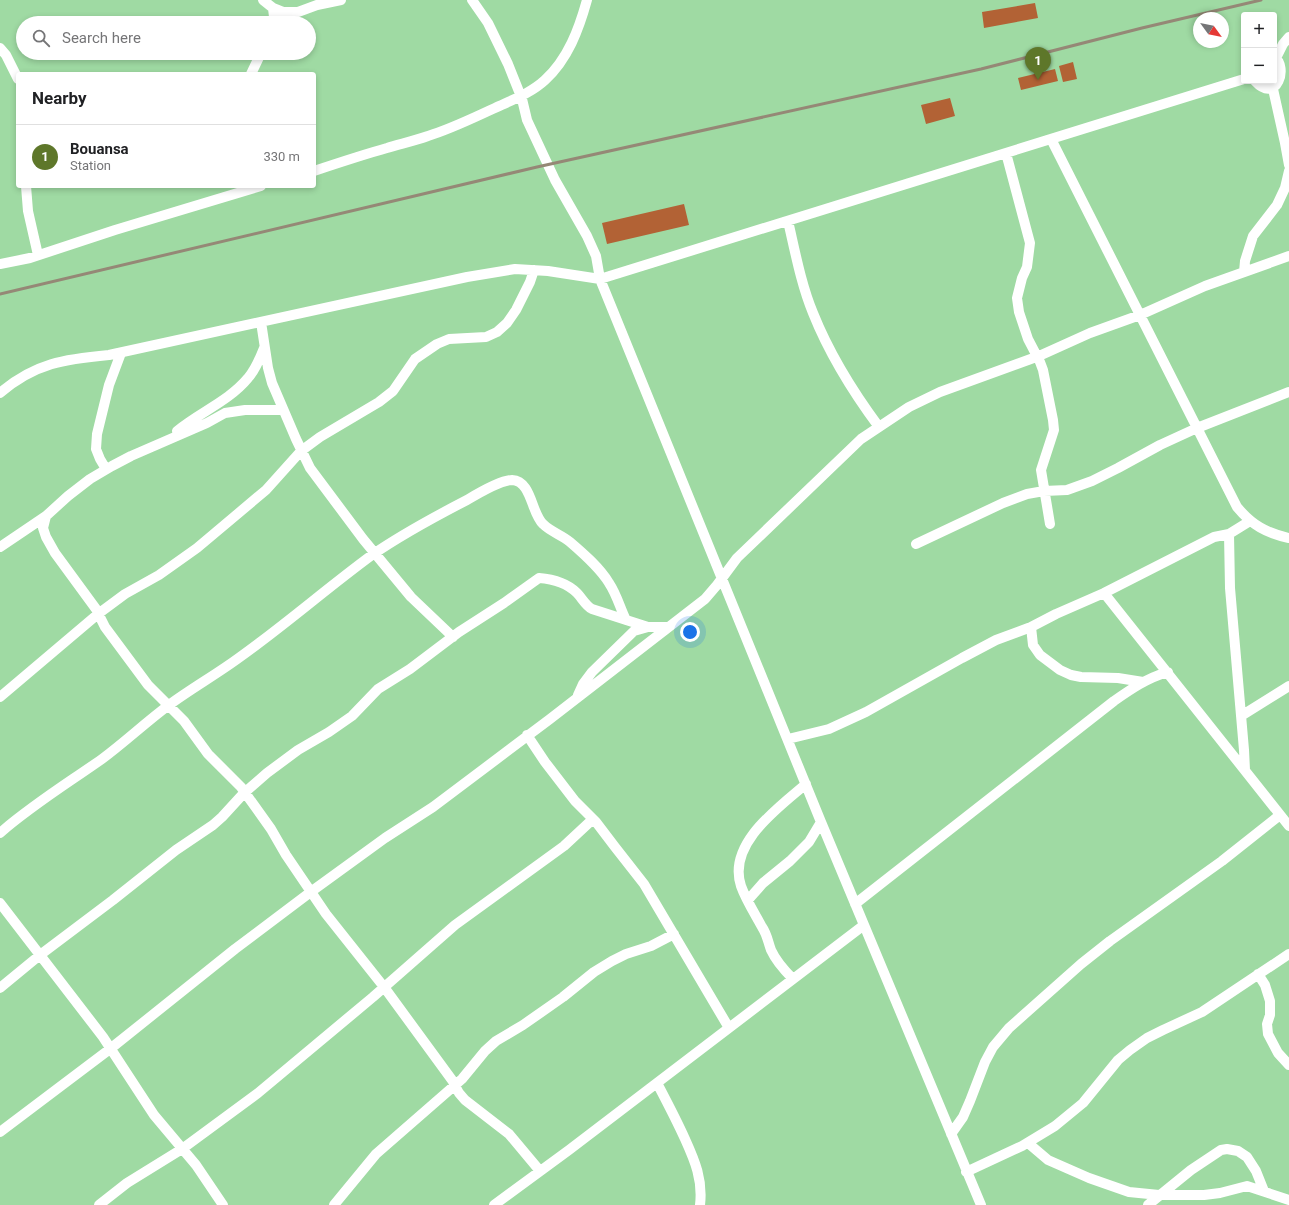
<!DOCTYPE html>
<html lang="en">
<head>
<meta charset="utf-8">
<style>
	body { margin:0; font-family:Roboto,sans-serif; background:#f2f2f2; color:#202124 }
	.controls { position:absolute; right:12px; top:12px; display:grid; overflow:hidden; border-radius:4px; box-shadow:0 2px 6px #0003 }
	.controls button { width:36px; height:36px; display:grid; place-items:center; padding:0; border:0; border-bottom:1px solid #e0e0e0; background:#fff; color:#202124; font:20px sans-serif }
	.compass { position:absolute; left:1193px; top:12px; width:36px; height:36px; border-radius:50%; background:#fff; box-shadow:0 2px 6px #0003; rotate:123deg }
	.you { position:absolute; left:690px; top:632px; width:14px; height:14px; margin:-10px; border:3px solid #fff; border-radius:50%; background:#1a73e8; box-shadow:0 0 0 6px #1a73e833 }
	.badge { display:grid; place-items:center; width:26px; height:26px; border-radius:50%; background:#5e772a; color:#fff; font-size:13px; font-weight:700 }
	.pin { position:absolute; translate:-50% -33px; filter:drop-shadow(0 1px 2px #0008) }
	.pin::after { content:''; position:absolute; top:21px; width:14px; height:12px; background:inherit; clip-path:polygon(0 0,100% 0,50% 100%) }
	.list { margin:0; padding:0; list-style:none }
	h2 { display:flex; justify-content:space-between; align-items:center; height:52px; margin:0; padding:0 16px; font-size:17px }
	h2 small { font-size:13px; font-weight:400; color:#757577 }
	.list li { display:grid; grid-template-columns:26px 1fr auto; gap:12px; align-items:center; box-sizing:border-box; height:64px; padding:0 16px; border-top:1px solid #e0e0e0 }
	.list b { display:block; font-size:15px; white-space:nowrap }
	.list p { margin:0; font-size:13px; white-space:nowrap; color:#757577 }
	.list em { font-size:13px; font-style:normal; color:#757577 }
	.icon { flex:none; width:22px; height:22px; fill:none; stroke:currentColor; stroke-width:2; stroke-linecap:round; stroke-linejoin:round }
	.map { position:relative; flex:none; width:1289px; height:1205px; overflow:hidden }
	.search { position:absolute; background:#fff; box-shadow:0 2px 6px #0003; left:16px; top:16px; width:300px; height:44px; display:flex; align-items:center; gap:10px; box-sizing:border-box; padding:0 14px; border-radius:22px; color:#757577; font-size:15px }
	.panel { position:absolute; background:#fff; box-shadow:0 2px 6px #0003; left:16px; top:72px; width:300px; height:116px; border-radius:4px }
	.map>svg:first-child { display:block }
	.green { fill:#9fdaa3; fill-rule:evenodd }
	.building { fill:#b26235 }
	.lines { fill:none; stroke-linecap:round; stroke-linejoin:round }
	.street { stroke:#fff; stroke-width:10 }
	.rail { stroke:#958876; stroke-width:3 }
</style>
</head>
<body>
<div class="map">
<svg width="1289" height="1205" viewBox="0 0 1289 1205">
	<rect width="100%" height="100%" fill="#feecd2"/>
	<path class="green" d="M 0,0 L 1289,0 L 1289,1205 L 0,1205 ZM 1244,15 L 1274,15 L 1274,81 L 1244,81 ZM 1199,18 L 1223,18 L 1223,42 L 1199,42 ZM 23,23 L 309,23 L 309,53 L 23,53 ZM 18,74 L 314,74 L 314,186 L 18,186 Z"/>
	<path class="building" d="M 1035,3 L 1038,18 L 984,28 L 982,12 Z
		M 1073,62 L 1077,79 L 1063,82 L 1059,66 Z
		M 1055,69 L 1058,81 L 1021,90 L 1018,78 Z
		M 950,98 L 955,116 L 926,124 L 921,105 Z
		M 684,204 L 689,225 L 607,244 L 602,223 Z"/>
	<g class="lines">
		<path class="street" d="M 263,0 L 273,8 L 283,12 L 298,12 L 317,5 L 341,0
			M 472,0 L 488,23 L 508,64 L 522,99 L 527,120 L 555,180 L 587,236 L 596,256 L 600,279 L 1244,79
			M 271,23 L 274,17 L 273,8
			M 0,48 L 6,55 L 18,79
			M 1276,58 L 1283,44 L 1289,37
			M 251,74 L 261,53
			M 1255,81 C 1277,105 1289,66 1274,57
			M 1273,89 L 1285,143 L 1289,165
			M 1051,139 L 1237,507 C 1252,525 1266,533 1289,538
			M 1006,153 L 1030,243 L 1027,267 L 1022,278 L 1017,298 L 1019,312 L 1028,339 L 1040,362 L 1043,370 L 1053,420 L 1054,430 L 1041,470 L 1050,524
			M 314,171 C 338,163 362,155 387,148 C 400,144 414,141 428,136 C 451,129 473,118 495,108 C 512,100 531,93 545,80 C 568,59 579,29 587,0
			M 26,186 L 28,211 L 38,255
			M 788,221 C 795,251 801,284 813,313 C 829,353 853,392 879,427
			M 0,264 L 30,258 L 115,230 L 261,186
			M 1244,272 L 1245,261 L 1253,236 L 1277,205 L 1285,188 L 1289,171
			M 261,322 L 268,368 L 272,383 L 296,439 L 310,468 L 363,539 L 411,597 L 453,637
			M 0,393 C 35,363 65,359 109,355 L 467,277 L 515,269 L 548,271 L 600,279 L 821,822 L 981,1205
			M 177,431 C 200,412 229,401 248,378 C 256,369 260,358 264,348
			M 106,469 L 100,459 L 96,449 L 97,434 L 109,385 L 121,353
			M 46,516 L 43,528 L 46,537 L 55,553 L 96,609 L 105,627 L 148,685 L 184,721 L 208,754 L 241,787 L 271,829 L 286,855 L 326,914 L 384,987 L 452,1080 L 459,1093 L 465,1100 L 509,1134 L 540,1171
			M 1229,534 L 1230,588 L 1244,750 L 1245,770
			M 916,544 L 1003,503 L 1027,494 L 1044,491 L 1067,490 L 1092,481 L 1118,468 L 1160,445 L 1197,428 L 1289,392
			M 0,547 L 46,516 L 68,496 L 90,479 L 112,466 L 131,456 L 207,423 L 225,413 L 245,410 L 283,410
			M 1104,593 L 1289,826
			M 1031,627 L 1033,645 L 1040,655 L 1060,670 L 1071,675 L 1081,677 L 1118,678 L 1143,682
			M 578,695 L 583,684 L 592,672 L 634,631 L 648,627 L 667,627
			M 0,697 L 98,614 L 125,594 L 159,575 L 197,548 L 266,490 L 301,451 L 320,437 L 379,402 L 393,391 L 415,359 L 437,344 L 449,339 L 486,337 L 497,332 L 507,323 L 516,310 L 530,282 L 534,270
			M 1241,716 L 1289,686
			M 527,735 L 545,762 L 575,801 L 596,822 L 615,847 L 644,884 L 729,1028
			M 788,739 L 829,729 L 866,712 L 962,658 L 996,640 L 1031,627 L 1056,614 L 1104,593 L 1214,537 L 1229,534 L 1250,521
			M 0,833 C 32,805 68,783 102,759 C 125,742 146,722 169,705 C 192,688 217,674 240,657 C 285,625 327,588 372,555 C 401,535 436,516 467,500 C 477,494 501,480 512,480 C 532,481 531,513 543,524 C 551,532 562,535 570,542 C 584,554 600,568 609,583 C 617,595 620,608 626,620
			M 748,900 L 763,883 L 790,861 L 809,842 L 821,822
			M 0,903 L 103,1037 L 154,1115 L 196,1165 L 223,1205
			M 855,904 L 1114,701 C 1131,689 1147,678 1168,672
			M 1258,974 L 1265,985 L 1270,1001 L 1270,1015 L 1267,1024 L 1268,1034 L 1278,1053 L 1289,1065
			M 793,979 C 784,970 776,961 771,950 C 768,942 767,934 762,927 C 755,914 746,900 741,886 C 727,844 778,808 806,784
			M 0,988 L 40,955 L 113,900 L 176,850 L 213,825 L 222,817 L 244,793 L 267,773 L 298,750 L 329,732 L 352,716 L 378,689 L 410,669 L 459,632 L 504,603 L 539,578 C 552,579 567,583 577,593 C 582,598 585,605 592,609 L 648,627
			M 657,1083 C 667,1102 676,1119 685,1139 C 695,1161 703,1180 700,1205
			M 0,1132 L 110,1049 L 235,949 L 312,891 L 385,838 L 433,807 L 550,719 L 705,599 L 717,585 L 737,558 L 861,439 L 909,407 L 940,392 L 1039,356 L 1090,333 L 1140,315 L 1205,286 L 1289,256
			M 951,1134 L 963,1117 L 970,1101 L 985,1062 L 993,1047 L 1009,1028 L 1081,964 L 1110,941 L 1222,861 L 1280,815
			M 1028,1143 L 1048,1160 L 1089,1178 L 1129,1192 L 1159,1195 L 1204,1195 L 1220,1193 L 1247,1186 L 1289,1200
			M 966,1172 L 1022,1146 L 1055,1126 L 1083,1103 L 1118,1060 L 1130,1050 L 1147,1038 L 1163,1030 L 1202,1012 L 1289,954
			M 99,1205 L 127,1183 L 182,1149 L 258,1093 L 373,997 L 455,925 L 564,846 L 593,819
			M 334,1205 L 376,1154 L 462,1079 L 485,1051 L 496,1041 L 523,1025 L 563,997 L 594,972 L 612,961 L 626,954 L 651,946 L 674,934
			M 494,1205 L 569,1150 L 864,925
			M 1148,1205 L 1191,1170 L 1221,1150 L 1227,1149 L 1238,1151 L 1247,1157 L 1256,1171 L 1264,1191"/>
		<path class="rail" d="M 0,294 L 537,167 L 981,69 L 1142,28 L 1261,0"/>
	</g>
</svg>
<div class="controls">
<button>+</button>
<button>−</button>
</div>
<svg class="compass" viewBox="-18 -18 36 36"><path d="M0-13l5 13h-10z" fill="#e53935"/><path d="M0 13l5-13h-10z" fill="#757577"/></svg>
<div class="you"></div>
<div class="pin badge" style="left:1038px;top:80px">1</div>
<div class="search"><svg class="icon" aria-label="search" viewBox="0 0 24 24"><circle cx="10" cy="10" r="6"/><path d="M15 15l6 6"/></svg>Search here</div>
<section class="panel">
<h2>Nearby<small></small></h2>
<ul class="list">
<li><span class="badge">1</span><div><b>Bouansa</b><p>Station</p></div><em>330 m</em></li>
</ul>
</section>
</div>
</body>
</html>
